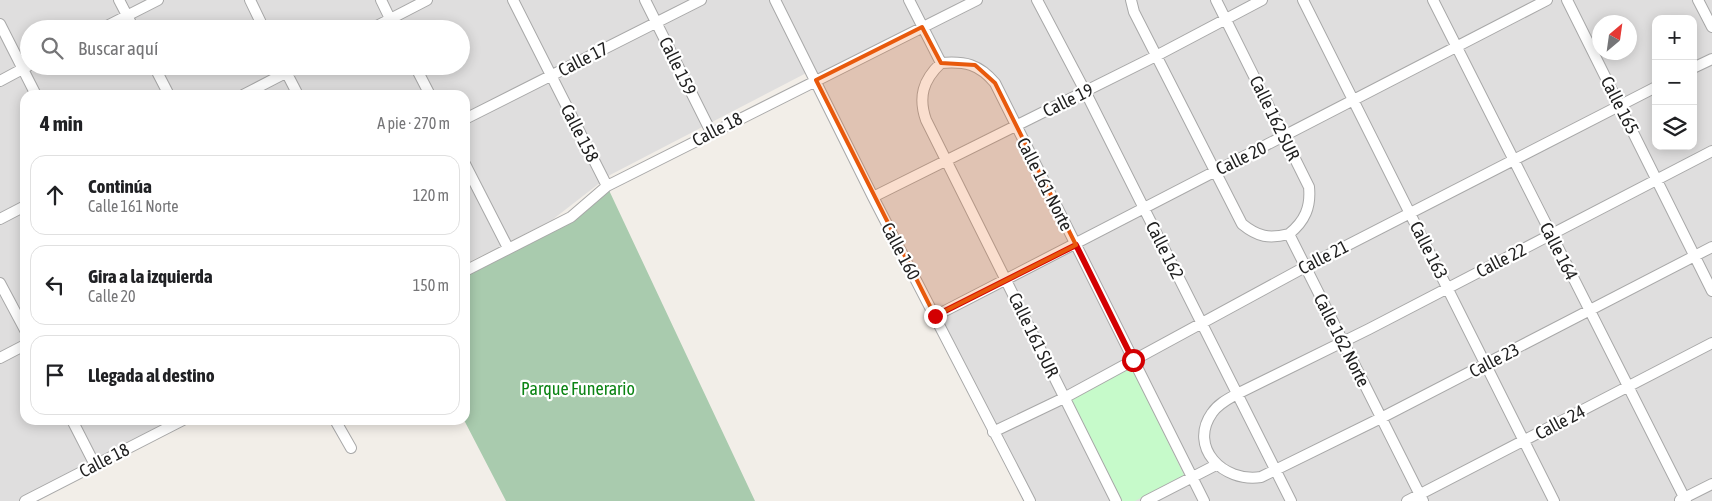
<!DOCTYPE html>
<html lang="es">
<head>
<meta charset="utf-8">
<style>
	body { margin:0; font-family:"Asap Condensed",sans-serif; background:#f6f6f6; color:#202124 }
	.controls { position:absolute; right:15px; top:15px; display:grid; overflow:hidden; border-radius:10px; box-shadow:0 2px 12px #0003 }
	.controls button { width:45px; height:45px; display:grid; place-items:center; padding:0; border:0; border-bottom:1px solid #e0e0e0; background:#fff; color:#202124; font:25px sans-serif }
	.compass { position:absolute; left:1592px; top:15px; width:45px; height:45px; border-radius:50%; background:#fff; box-shadow:0 2px 12px #0003; rotate:29deg }
	.stop { position:absolute; width:15px; height:15px; margin:-11px; border:4px solid #d30002; border-radius:50%; background:#fff }
	.stop.end { background:#d30002; border-color:#fff; box-shadow:0 1px 5px #0008 }
	.list { margin:0; padding:0; list-style:none }
	h2 { display:flex; justify-content:space-between; align-items:center; height:65px; margin:0; padding:0 20px; font-size:21px }
	h2 small { font-size:16px; font-weight:400; color:#757577 }
	.list li { display:grid; grid-template-columns:32px 1fr auto; gap:15px; align-items:center; box-sizing:border-box; height:80px; margin:0 10px 10px; padding:0 10px; border:1px solid #e0e0e0; border-radius:15px }
	.list b { display:block; font-size:19px; white-space:nowrap }
	.list p { margin:0; font-size:16px; white-space:nowrap; color:#757577 }
	.list em { font-size:16px; font-style:normal; color:#757577 }
	.icon { flex:none; width:28px; height:28px; fill:none; stroke:currentColor; stroke-width:2; stroke-linecap:round; stroke-linejoin:round }
	.map { position:relative; flex:none; width:1712px; height:501px; overflow:hidden }
	.search { position:absolute; background:#fff; box-shadow:0 2px 12px #0003; left:20px; top:20px; width:450px; height:55px; display:flex; align-items:center; gap:12px; box-sizing:border-box; padding:0 18px; border-radius:28px; color:#757577; font-size:19px }
	.panel { position:absolute; background:#fff; box-shadow:0 2px 12px #0003; left:20px; top:90px; width:450px; height:335px; border-radius:15px }
	.map>svg:first-child { display:block }
	.residential { fill:#dfdede; fill-rule:evenodd }
	.cemetery { fill:#a9cbae }
	.park { fill:#c6faca }
	.lines { fill:none; stroke-linecap:round; stroke-linejoin:round }
	.minor-casing { stroke:#a8a8a8; stroke-width:12 }
	.minor { stroke:#fff; stroke-width:10 }
	.route { stroke:#d30002; stroke-width:6 }
	.marked { fill:#e8590c; fill-opacity:0.2; stroke:#e8590c; stroke-width:4; stroke-linejoin:round }
	.labels { text-anchor:middle; dominant-baseline:central; stroke-width:4.5; stroke-linejoin:round; paint-order:stroke }
	.street-label { font-size:18px; fill:#212121; stroke:#fff }
	.park-label { font-size:18px; fill:#0b8414; stroke:#fff }
</style>
</head>
<body>
<div class="map">
<svg width="1712" height="501" viewBox="0 0 1712 501">
	<rect width="100%" height="100%" fill="#f2eee8"/>
	<path class="residential" d="M 0,0 L 1712,0 L 1712,501 L 1032,501 L 814,69 L 610,175 L 552,220 L 465,264 L 465,95 L 25,95 L 25,420 L 181,420 L 38,501 L 0,501 ZM 1656,19 L 1693,19 L 1693,146 L 1656,146 ZM 1600,22 L 1630,22 L 1630,52 L 1600,52 ZM 29,29 L 461,29 L 461,66 L 29,66 Z"/>
	<path class="cemetery" d="M 607,186 L 755,501 L 506,501 L 464,420 L 465,273 L 569,223 Z"/>
	<path class="park" d="M 1132,368 L 1184,475 L 1135,501 L 1122,501 L 1070,398 Z"/>
	<g class="lines">
		<g class="minor-casing">
			<path id="minor" d="M 119,0 L 134,29
				M 250,0 L 264,29
				M 381,0 L 395,29
				M 513,0 L 607,186
				M 645,0 L 711,132
				M 775,0 L 873,197 L 1030,501
				M 909,0 L 941,63
				M 1037,0 L 1085,91 L 1291,501
				M 1131,0 L 1134,12 L 1242,224 C 1258,237 1269,239 1289,234 L 1423,501
				M 1216,0 L 1309,187 C 1311,207 1305,221 1289,234
				M 1303,0 L 1554,501
				M 1433,0 L 1686,501
				M 1567,0 L 1712,291
				M 1698,0 L 1712,27
				M 0,24 L 36,95
				M 101,29 L 158,0
				M 371,29 L 427,0
				M 941,63 C 965,61 979,64 995,83 L 1204,501
				M 941,63 C 923,80 918,97 926,120 L 1116,501
				M 154,66 L 169,95
				M 283,66 L 298,95
				M 415,66 L 430,95
				M 1693,68 L 1712,59
				M 0,81 L 28,66
				M 243,95 L 299,66
				M 465,119 L 701,0
				M 1712,151 L 1369,329 L 1237,394 C 1228,399 1218,404 1212,413 C 1188,447 1223,483 1261,477 L 1381,418 L 1712,247
				M 465,164 L 508,248
				M 873,197 L 1156,56 L 1262,0
				M 0,219 L 25,206
				M 465,271 L 571,217 L 607,186 L 977,0
				M 0,283 L 25,330
				M 935,316 L 1547,0
				M 0,358 L 25,345
				M 72,420 L 95,465
				M 335,420 L 351,448
				M 993,432 L 1064,398 L 1305,267 L 1656,87
				M 1680,500 L 1712,484
				M 25,501 L 183,420
				M 1146,501 L 1216,465
				M 1407,501 L 1712,343"/>
		</g>
		<use href="#minor" class="minor"/>
	</g>
	<g class="lines">
		<path class="route" d="M 935,316 L 1076,245 L 1133,360"/>
	</g>
	<path class="marked" d="M 922,27 L 941,63 L 975,65 L 995,83 L 1076,245 L 935,316 L 816,80 Z"/>
	<g class="labels">
		<g class="street-label">
			<text transform="translate(583 59) rotate(-27)">Calle 17</text>
			<text transform="translate(678 66) rotate(64)">Calle 159</text>
			<text transform="translate(1068 100) rotate(-26)">Calle 19</text>
			<text transform="translate(1620 105) rotate(63)">Calle 165</text>
			<text transform="translate(1275 118) rotate(64)">Calle 162 SUR</text>
			<text transform="translate(717 129) rotate(-27)">Calle 18</text>
			<text transform="translate(580 133) rotate(63)">Calle 158</text>
			<text transform="translate(1241 158) rotate(-26)">Calle 20</text>
			<text transform="translate(1045 184) rotate(63)">Calle 161 Norte</text>
			<text transform="translate(1165 250) rotate(63)">Calle 162</text>
			<text transform="translate(1429 250) rotate(63)">Calle 163</text>
			<text transform="translate(901 251) rotate(62)">Calle 160</text>
			<text transform="translate(1559 251) rotate(63)">Calle 164</text>
			<text transform="translate(1323 257) rotate(-27)">Calle 21</text>
			<text transform="translate(1501 260) rotate(-27)">Calle 22</text>
			<text transform="translate(1034 335) rotate(64)">Calle 161 SUR</text>
			<text transform="translate(1342 340) rotate(63)">Calle 162 Norte</text>
			<text transform="translate(1494 360) rotate(-27)">Calle 23</text>
			<text transform="translate(1560 422) rotate(-28)">Calle 24</text>
			<text transform="translate(104 460) rotate(-27)">Calle 18</text>
		</g>
		<g class="park-label">
			<text x="578" y="388">Parque Funerario</text>
		</g>
	</g>
</svg>
<div class="controls">
<button>+</button>
<button>−</button>
<button><svg class="icon" aria-label="layers" viewBox="0 0 24 24"><path d="M12 4l9 5-9 5-9-5zM3 14l9 5 9-5"/></svg></button>
</div>
<svg class="compass" viewBox="-18 -18 36 36"><path d="M0-13l5 13h-10z" fill="#e53935"/><path d="M0 13l5-13h-10z" fill="#757577"/></svg>
<div class="stop" style="left:1133px;top:360px"></div>
<div class="stop end" style="left:935px;top:316px"></div>
<div class="search"><svg class="icon" aria-label="search" viewBox="0 0 24 24"><circle cx="10" cy="10" r="6"/><path d="M15 15l6 6"/></svg>Buscar aquí</div>
<section class="panel">
<h2>4 min<small>A pie · 270 m</small></h2>
<ul class="list">
<li><svg class="icon" aria-label="ahead" viewBox="0 0 24 24"><path d="M12 20V5M6 11l6-6 6 6"/></svg><div><b>Continúa</b><p>Calle 161 Norte</p></div><em>120 m</em></li>
<li><svg class="icon" aria-label="left" viewBox="0 0 24 24"><path d="M17 20v-9H6M10 6l-5 5 5 5"/></svg><div><b>Gira a la izquierda</b><p>Calle 20</p></div><em>150 m</em></li>
<li><svg class="icon" aria-label="arrive" viewBox="0 0 24 24"><path d="M6 21V4h12l-3 4 3 4H6"/></svg><div><b>Llegada al destino</b></div></li>
</ul>
</section>
</div>
</body>
</html>
